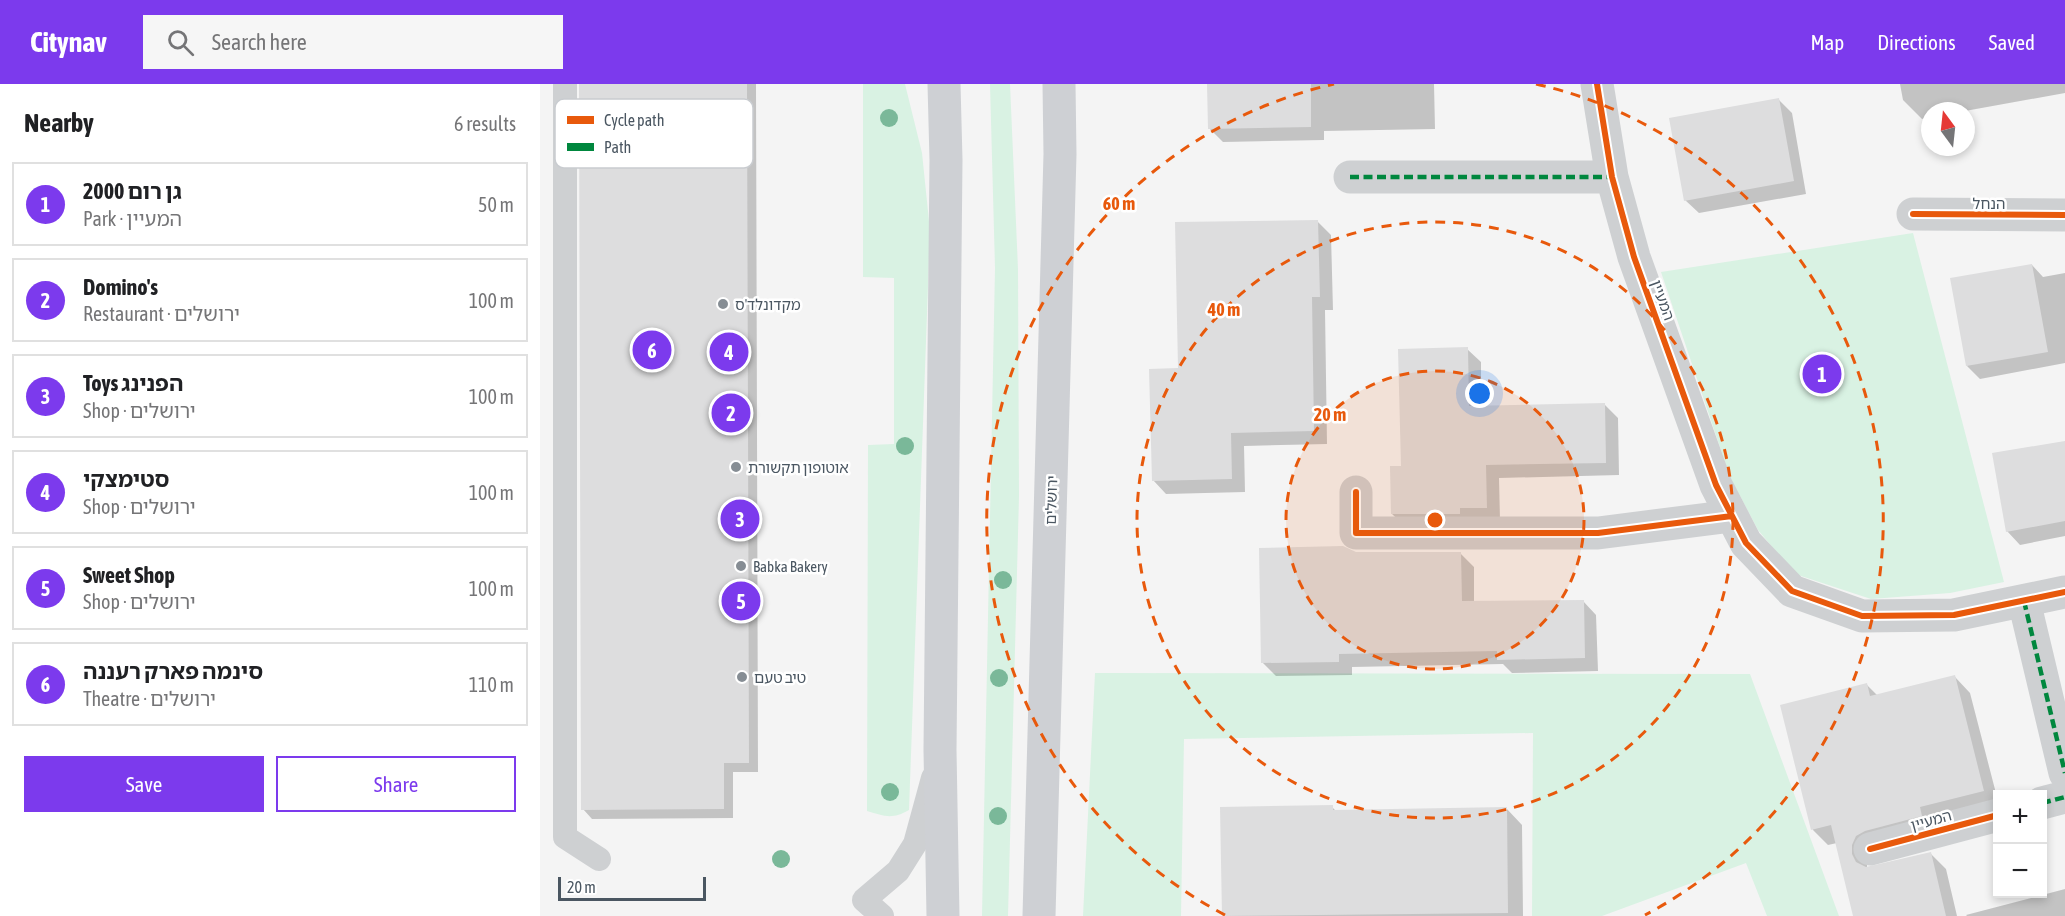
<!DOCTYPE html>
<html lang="en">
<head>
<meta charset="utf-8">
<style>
	body { margin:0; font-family:"Asap Condensed","Noto Sans Hebrew",sans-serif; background:#f6f6f6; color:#202124 }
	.controls { position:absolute; right:18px; bottom:18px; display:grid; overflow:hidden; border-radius:0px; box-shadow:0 3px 9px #0003 }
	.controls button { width:54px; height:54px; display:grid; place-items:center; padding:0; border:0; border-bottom:2px solid #e0e0e0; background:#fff; color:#202124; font:30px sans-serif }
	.compass { position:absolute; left:1381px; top:18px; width:54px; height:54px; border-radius:50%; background:#fff; box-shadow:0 3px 9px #0003; rotate:345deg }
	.scale { position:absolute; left:18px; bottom:15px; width:148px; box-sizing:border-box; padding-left:6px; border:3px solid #4a5661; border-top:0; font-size:16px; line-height:21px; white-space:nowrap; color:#4a5661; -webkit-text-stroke:4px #fff; paint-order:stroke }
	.you { position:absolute; left:940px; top:310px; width:21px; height:21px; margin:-15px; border:4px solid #fff; border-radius:50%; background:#1a73e8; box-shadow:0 0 0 9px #1a73e833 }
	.badge { display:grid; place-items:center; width:39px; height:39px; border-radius:50%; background:#7c3aed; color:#fff; font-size:20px; font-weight:700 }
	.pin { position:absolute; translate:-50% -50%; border:3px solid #fff; box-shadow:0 2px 6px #0006 }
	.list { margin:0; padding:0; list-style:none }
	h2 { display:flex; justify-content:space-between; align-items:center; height:78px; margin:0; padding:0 24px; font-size:26px }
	h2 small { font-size:20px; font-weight:400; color:#757577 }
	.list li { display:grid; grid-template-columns:39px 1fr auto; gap:18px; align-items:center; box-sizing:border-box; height:84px; margin:0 12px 12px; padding:0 12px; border:2px solid #e0e0e0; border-radius:0px }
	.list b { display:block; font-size:22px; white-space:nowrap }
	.list p { margin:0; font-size:20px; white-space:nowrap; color:#757577 }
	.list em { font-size:20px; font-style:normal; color:#757577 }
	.actions { display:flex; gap:12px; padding:18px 24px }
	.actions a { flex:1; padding:14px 0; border:2px solid #7c3aed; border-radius:0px; text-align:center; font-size:21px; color:#7c3aed }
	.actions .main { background:#7c3aed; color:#fff }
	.icon { flex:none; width:33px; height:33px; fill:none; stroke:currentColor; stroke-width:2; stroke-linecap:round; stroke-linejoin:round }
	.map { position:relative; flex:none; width:1525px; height:832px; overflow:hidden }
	header { display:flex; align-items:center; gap:36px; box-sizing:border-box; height:84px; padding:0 30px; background:#7c3aed; color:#fff }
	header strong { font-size:28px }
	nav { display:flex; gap:33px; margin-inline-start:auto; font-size:21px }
	.search { width:420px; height:54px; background:#f6f6f6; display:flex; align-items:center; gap:15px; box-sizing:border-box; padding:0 21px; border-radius:0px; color:#757577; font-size:22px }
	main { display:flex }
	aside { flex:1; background:#fff }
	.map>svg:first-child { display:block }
	.green { fill:#d9f2e3 }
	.shadow { fill:#0003 }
	.building { fill:#ddddde }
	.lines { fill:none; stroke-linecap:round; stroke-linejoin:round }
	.service { stroke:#ced0d2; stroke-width:24 }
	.minor { stroke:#ced0d2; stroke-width:33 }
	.secondary { stroke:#ced0d4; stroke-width:33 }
	.quiet { stroke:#00873e; stroke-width:4.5; stroke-dasharray:9 4.5; stroke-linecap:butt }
	.cycleway-casing { stroke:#fff; stroke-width:10 }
	.cycleway { stroke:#e8590c; stroke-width:6 }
	.tree { fill:#7ab899 }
	.ring { fill:none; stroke:#e8590c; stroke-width:3; stroke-dasharray:10 8 }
	.poi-dot { fill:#868d94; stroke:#fff; stroke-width:2 }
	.labels { text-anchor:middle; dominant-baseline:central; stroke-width:5; stroke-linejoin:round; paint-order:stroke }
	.street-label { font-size:15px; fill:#4a5661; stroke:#fff }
	.poi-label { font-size:15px; fill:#4a5661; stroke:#fff; text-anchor:start }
	.key { fill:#fff; stroke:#c9ccd0; stroke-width:1.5 }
	.key-label { font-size:16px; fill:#4a5661 }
	.centre { fill:#e8590c; stroke:#fff; stroke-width:3 }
	.ring-label { font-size:18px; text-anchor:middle; font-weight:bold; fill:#e8590c; stroke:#fff; stroke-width:5; stroke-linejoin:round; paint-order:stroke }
</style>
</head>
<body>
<header>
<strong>Citynav</strong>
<div class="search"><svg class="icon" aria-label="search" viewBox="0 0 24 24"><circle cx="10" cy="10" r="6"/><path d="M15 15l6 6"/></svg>Search here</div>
<nav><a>Map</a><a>Directions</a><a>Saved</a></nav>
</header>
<main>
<aside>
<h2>Nearby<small>6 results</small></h2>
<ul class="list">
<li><span class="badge">1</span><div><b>גן רום 2000</b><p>Park · המעיין</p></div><em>50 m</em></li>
<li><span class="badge">2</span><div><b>Domino's</b><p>Restaurant · ירושלים</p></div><em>100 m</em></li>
<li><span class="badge">3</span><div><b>Toys הפנינג</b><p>Shop · ירושלים</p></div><em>100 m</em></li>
<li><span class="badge">4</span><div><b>סטימצקי</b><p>Shop · ירושלים</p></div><em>100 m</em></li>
<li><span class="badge">5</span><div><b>Sweet Shop</b><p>Shop · ירושלים</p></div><em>100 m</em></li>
<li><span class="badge">6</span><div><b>סינמה פארק רעננה</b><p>Theatre · ירושלים</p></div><em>110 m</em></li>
</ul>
<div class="actions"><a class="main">Save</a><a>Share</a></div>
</aside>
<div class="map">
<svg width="1525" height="832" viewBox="0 0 1525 832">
	<rect width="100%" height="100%" fill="#f4f4f4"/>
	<path class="green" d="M 323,0 L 365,0 L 382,69 L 390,147 L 369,726 C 352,736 344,732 327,727 L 328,361 L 354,360 L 354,194 L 323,193 Z
		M 450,0 L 470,0 L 478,185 L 479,412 L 468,832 L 442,832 L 455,184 Z
		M 1373,149 L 1464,498 L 1410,509 L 1331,515 L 1255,490 L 1218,446 L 1190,393 L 1121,188 Z
		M 555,589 L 1210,590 L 1299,832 L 1227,832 L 1206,779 L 1062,832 L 992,832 L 993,649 L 644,655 L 641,832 L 543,832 Z"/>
	<path class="shadow" d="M 40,0 L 216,0 L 218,688 L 193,688 L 193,734 L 52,735 L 43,725 Z
		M 668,0 L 894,0 L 895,45 L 784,47 L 784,56 L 683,58 L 669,44 Z
		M 1360,0 L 1525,0 L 1525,9 L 1425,27 L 1390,27 L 1390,33 L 1382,35 L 1363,16 Z
		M 1239,16 L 1252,29 L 1266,110 L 1159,129 L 1145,116 Z
		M 777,137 L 791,151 L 793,226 L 785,226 L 787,360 L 704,362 L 705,408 L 626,410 L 613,396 L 640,285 Z
		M 1492,181 L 1503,193 L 1525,189 L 1525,279 L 1440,295 L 1427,282 Z
		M 927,265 L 941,278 L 941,323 L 1065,321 L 1078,334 L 1079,391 L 959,394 L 960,436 L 866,443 L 852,430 L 862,383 Z
		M 1525,359 L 1525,452 L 1480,461 L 1467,447 L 1454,371 Z
		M 816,469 L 920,469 L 934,483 L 934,519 L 1043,517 L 1056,531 L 1058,587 L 972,589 L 963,580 L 812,583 L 812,591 L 736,592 L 722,578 Z
		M 1415,593 L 1430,609 L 1458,717 L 1327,777 L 1327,784 L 1391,770 L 1406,785 L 1417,832 L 1315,832 L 1297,759 L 1288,761 L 1273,746 L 1242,622 L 1327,601 L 1338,612 Z
		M 792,723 L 797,728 L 966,724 L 982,741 L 983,832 L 684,832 L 682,725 Z
		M 1525,805 L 1525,832 L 1427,832 L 1426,831 Z"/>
	<path class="building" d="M 39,0 L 207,0 L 209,679 L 184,679 L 184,725 L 41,726 Z
		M 667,0 L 771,0 L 771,43 L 668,45 Z
		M 1239,14 L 1254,97 L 1144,117 L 1129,34 Z
		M 778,136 L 780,213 L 772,213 L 774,347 L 691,349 L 692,395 L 612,397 L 609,285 L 638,284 L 635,138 Z
		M 1492,180 L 1508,268 L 1426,282 L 1410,194 Z
		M 928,263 L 929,322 L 1065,319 L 1066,379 L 946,381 L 947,424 L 920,424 L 920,430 L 851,430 L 850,382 L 861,382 L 858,265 Z
		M 1525,357 L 1525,437 L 1466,448 L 1452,369 Z
		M 803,462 L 816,468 L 921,468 L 922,517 L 1044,516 L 1045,574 L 957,576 L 957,567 L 799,570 L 799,578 L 721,579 L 719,464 Z
		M 1415,591 L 1444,707 L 1380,723 L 1382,732 L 1325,747 L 1316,752 L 1312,761 L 1312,770 L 1316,778 L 1326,783 L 1391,768 L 1406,832 L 1313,832 L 1291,741 L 1271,746 L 1240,621 L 1327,599 L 1330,612 Z
		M 793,721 L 793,726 L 967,723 L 968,829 L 682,832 L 680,723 Z"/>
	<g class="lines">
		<path class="service" d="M 25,0 L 25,753 L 59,775
			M 342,832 L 324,816 L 358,787 L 375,760 L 393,694"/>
		<path class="minor" d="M 1057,0 L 1072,93 L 1094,173 L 1176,401 L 1206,459 L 1252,507 L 1322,532 L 1414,531 L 1525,508
			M 810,93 L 1072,93
			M 1373,130 L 1525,131
			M 816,408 L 816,449 L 1058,449 L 1192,432
			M 1484,517 L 1525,689
			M 1502,719 L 1525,713
			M 1330,765 L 1458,731"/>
		<path class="secondary" d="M 403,832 L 400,666 L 406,76 L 404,0
			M 499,832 L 520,70 L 519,0"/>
		<path class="quiet" d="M 810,93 L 1072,93
			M 1484,517 L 1525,689
			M 1502,719 L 1525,713"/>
		<g class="cycleway-casing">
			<path id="cycleway" d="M 1057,0 L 1072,93 L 1094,173 L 1176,401 L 1206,459 L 1252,507 L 1322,532 L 1414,531 L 1525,508
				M 1373,130 L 1525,131
				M 816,408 L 816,449 L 1058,449 L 1192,432
				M 1330,765 L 1458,731"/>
		</g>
		<use href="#cycleway" class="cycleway"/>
	</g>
	<g class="tree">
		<circle cx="349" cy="34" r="9"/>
		<circle cx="365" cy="362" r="9"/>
		<circle cx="463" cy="496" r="9"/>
		<circle cx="459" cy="594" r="9"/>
		<circle cx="350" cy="708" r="9"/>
		<circle cx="458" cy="732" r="9"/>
		<circle cx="241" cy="775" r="9"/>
	</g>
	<circle cx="895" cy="436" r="149" fill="#e8590c" fill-opacity=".12"/>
	<g class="ring">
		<circle cx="895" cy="436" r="149"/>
		<circle cx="895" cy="436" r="298"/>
		<path d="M685 831A447 447 0 0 1 794 0M996 0A447 447 0 0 1 1105 831"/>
	</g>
	<g class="poi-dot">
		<circle cx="183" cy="220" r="6"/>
		<circle cx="196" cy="383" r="6"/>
		<circle cx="201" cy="482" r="6"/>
		<circle cx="202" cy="593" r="6"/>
	</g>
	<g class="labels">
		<g class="street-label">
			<text x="1449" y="119">הנחל</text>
			<text transform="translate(1123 216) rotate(70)">המעיין</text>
			<text transform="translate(511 416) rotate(-88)">ירושלים</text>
			<text transform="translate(1391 736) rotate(-15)">המעיין</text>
		</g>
		<g class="poi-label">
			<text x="195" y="220">מקדונלד'ס</text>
			<text x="208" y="383">אוטופון תקשורת</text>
			<text x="213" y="482">Babka Bakery</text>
			<text x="214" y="593">טיב טעם</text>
		</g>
	</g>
	<rect x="15" y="15" width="198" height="69" rx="9" class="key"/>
	<rect x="27" y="32" width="27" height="8" fill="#e8590c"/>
	<rect x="27" y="59" width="27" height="8" fill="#00873e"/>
	<g class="key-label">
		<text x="64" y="42">Cycle path</text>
		<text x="64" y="69">Path</text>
	</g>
	<circle cx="895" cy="436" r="9" class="centre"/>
	<g class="ring-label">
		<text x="579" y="126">60 m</text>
		<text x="684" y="232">40 m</text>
		<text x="790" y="337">20 m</text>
	</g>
</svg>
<div class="controls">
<button>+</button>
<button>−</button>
</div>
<svg class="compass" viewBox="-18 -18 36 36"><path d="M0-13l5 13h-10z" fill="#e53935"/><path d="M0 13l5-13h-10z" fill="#757577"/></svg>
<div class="scale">20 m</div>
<div class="you"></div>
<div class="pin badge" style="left:1282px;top:290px">1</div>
<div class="pin badge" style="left:191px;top:329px">2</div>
<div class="pin badge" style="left:200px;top:435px">3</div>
<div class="pin badge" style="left:189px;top:268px">4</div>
<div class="pin badge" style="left:201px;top:517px">5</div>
<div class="pin badge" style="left:112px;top:266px">6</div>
</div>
</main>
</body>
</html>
